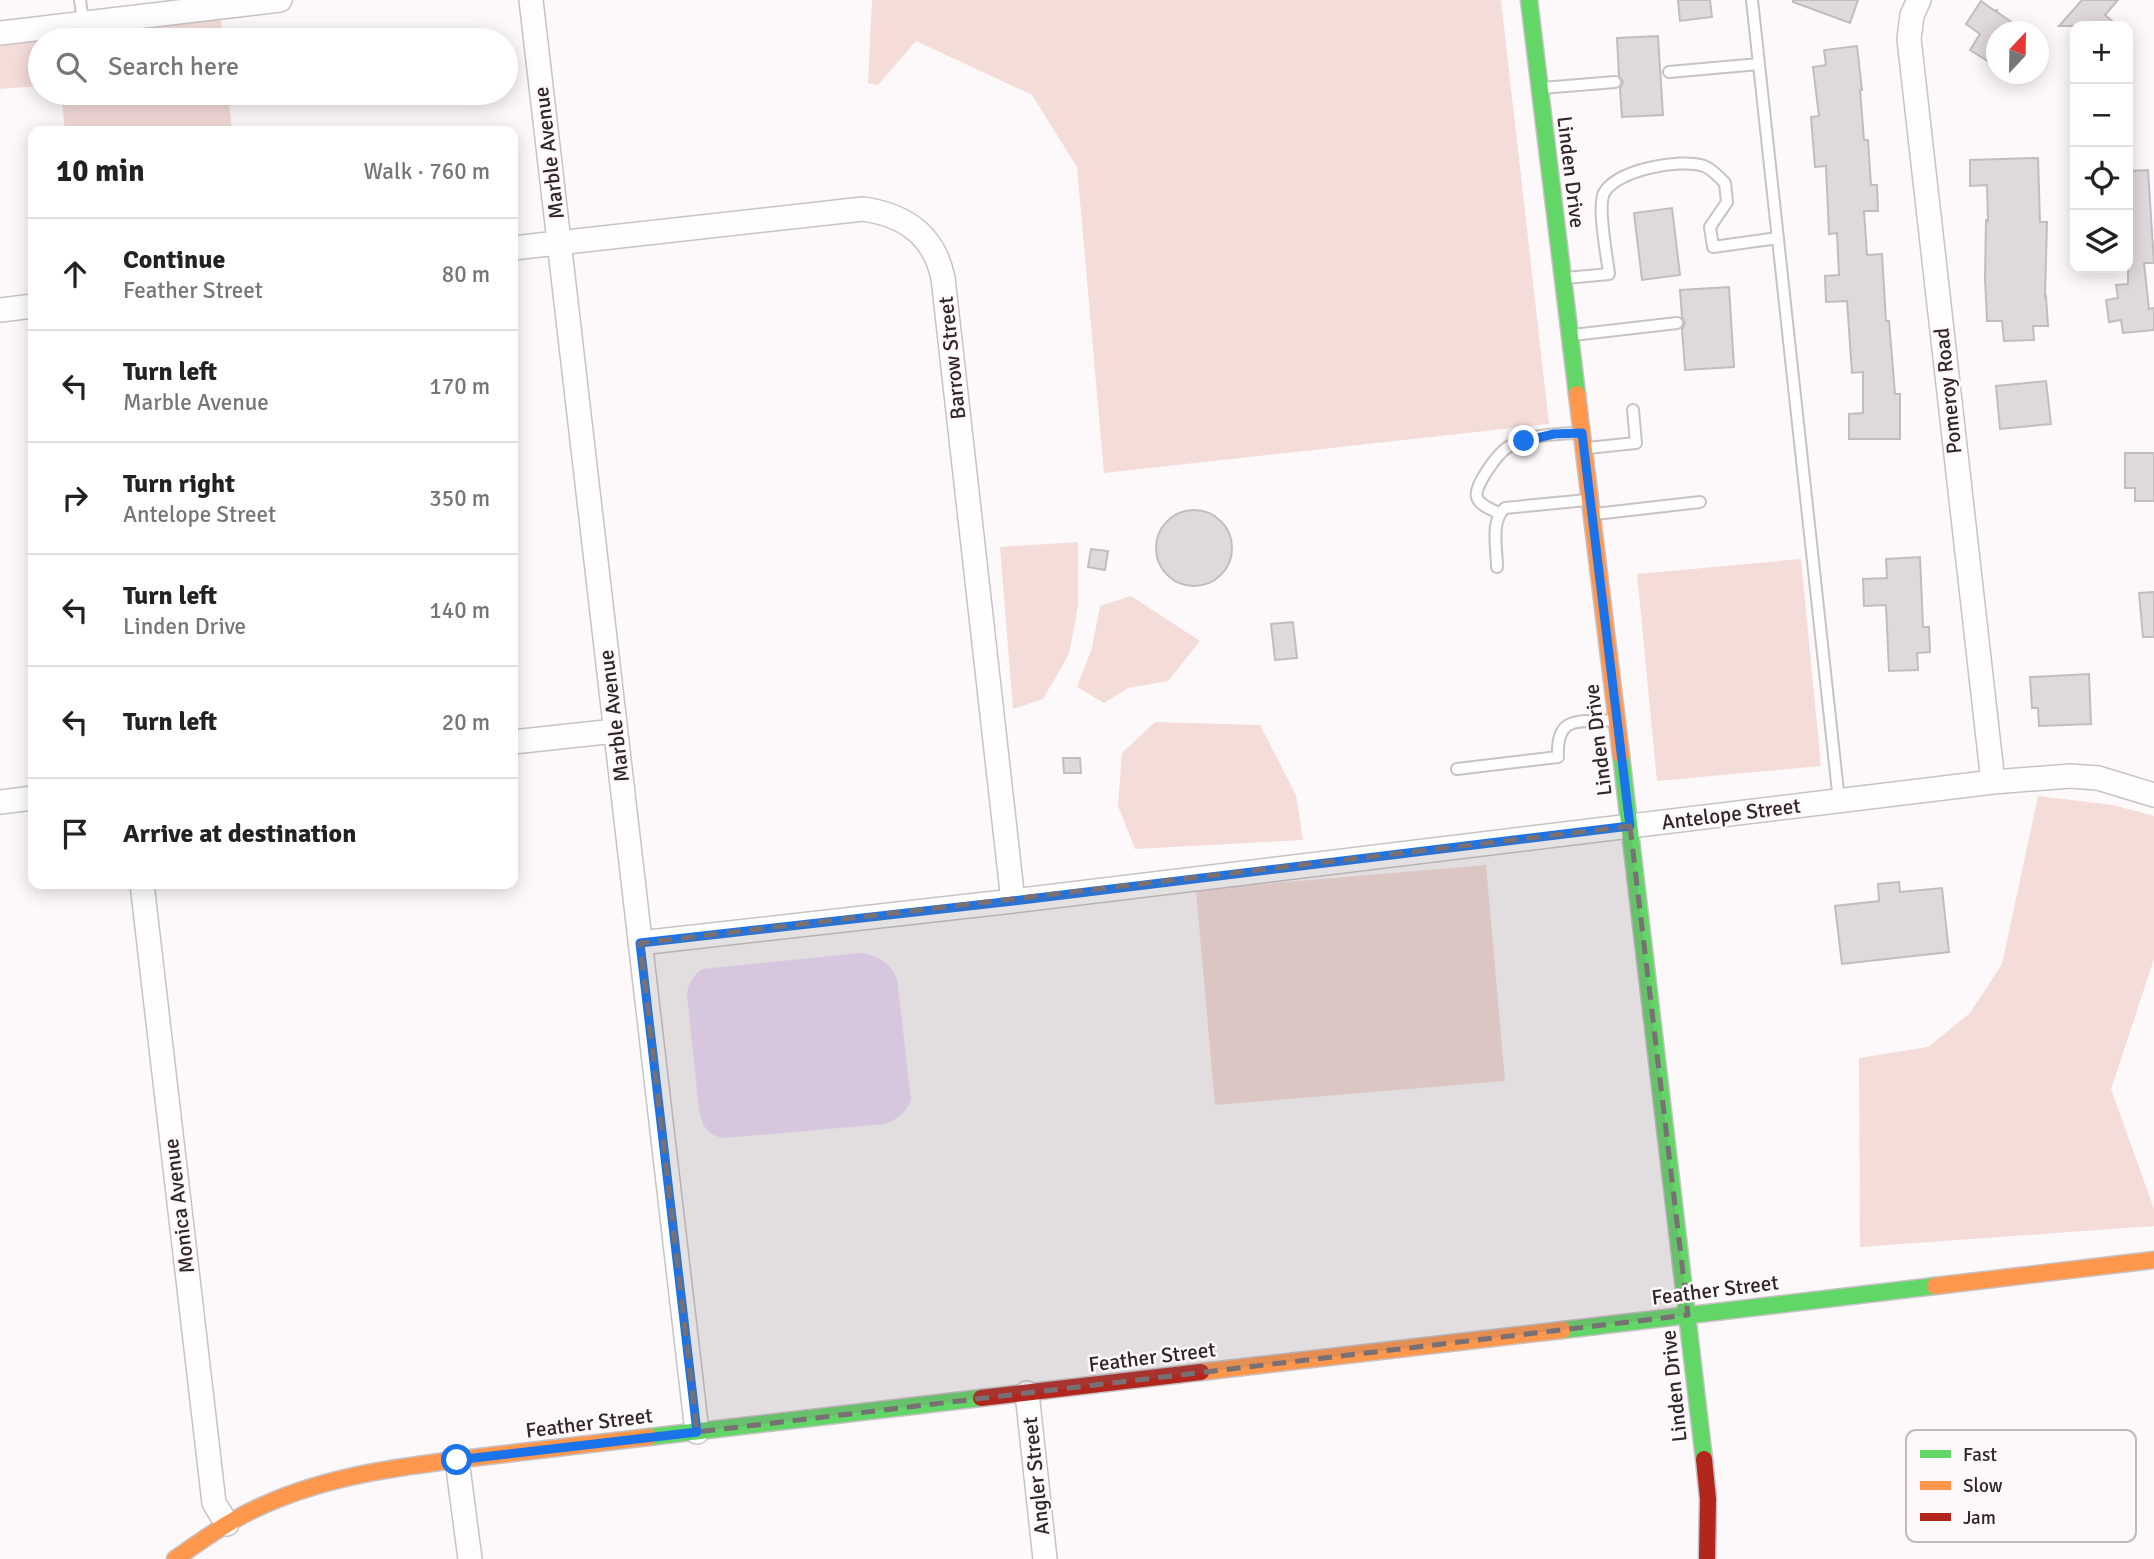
<!DOCTYPE html>
<html lang="en">
<head>
<meta charset="utf-8">
<style>
	body { margin:0; font-family:Signika,sans-serif; background:#f2f2f2; color:#222 }
	.controls { position:absolute; right:21px; top:21px; display:grid; overflow:hidden; border-radius:14px; box-shadow:0 4px 18px #0003 }
	.controls button { width:63px; height:63px; display:grid; place-items:center; padding:0; border:0; border-bottom:2px solid #e0e0e0; background:#fff; color:#222; font:35px sans-serif }
	.compass { position:absolute; left:1986px; top:21px; width:63px; height:63px; border-radius:50%; background:#fff; box-shadow:0 4px 18px #0003; rotate:22deg }
	.stop { position:absolute; width:21px; height:21px; margin:-16px; border:5px solid #1a73e8; border-radius:50%; background:#fff }
	.stop.end { background:#1a73e8; border-color:#fff; box-shadow:0 2px 7px #0008 }
	.list { margin:0; padding:0; list-style:none }
	h2 { display:flex; justify-content:space-between; align-items:center; height:91px; margin:0; padding:0 28px; font-size:30px }
	h2 small { font-size:23px; font-weight:400; color:#767676 }
	.list li { display:grid; grid-template-columns:46px 1fr auto; gap:21px; align-items:center; box-sizing:border-box; height:112px; padding:0 28px; border-top:2px solid #e0e0e0 }
	.list b { display:block; font-size:26px; white-space:nowrap }
	.list p { margin:0; font-size:23px; white-space:nowrap; color:#767676 }
	.list em { font-size:23px; font-style:normal; color:#767676 }
	.icon { flex:none; width:38px; height:38px; fill:none; stroke:currentColor; stroke-width:2; stroke-linecap:round; stroke-linejoin:round }
	.map { position:relative; flex:none; width:2154px; height:1559px; overflow:hidden }
	.search { position:absolute; background:#fff; box-shadow:0 4px 18px #0003; left:28px; top:28px; width:490px; height:77px; display:flex; align-items:center; gap:18px; box-sizing:border-box; padding:0 24px; border-radius:38px; color:#767676; font-size:26px }
	.panel { position:absolute; background:#fff; box-shadow:0 4px 18px #0003; left:28px; top:126px; width:490px; height:763px; border-radius:14px }
	.map>svg:first-child { display:block }
	.green { fill:#f4dcd9 }
	.water { fill:#eedcf9 }
	.building { fill:#dfd9dd; stroke:#c2bcc0; stroke-width:2 }
	.lines { fill:none; stroke-linecap:round; stroke-linejoin:round }
	.lane-casing { stroke:#c9c2c5; stroke-width:14 }
	.street-casing { stroke:#c9c2c5; stroke-width:26 }
	.fast-casing { stroke:#c9c2c5; stroke-width:19 }
	.slow-casing { stroke:#c9c2c5; stroke-width:19 }
	.jam-casing { stroke:#c9c2c5; stroke-width:19 }
	.lane { stroke:#fffefe; stroke-width:10 }
	.street { stroke:#fffefe; stroke-width:23 }
	.fast { stroke:#63d668; stroke-width:16 }
	.slow { stroke:#ff974d; stroke-width:16 }
	.jam { stroke:#b3261e; stroke-width:16 }
	.route { stroke:#1a73e8; stroke-width:9 }
	.marked { fill:#787073; fill-opacity:0.2; stroke:#787073; stroke-width:5; stroke-dasharray:14 9; stroke-linejoin:round }
	.labels { text-anchor:middle; dominant-baseline:central; stroke-width:5; stroke-linejoin:round; paint-order:stroke }
	.street-label { font-size:21px; fill:#30262a; stroke:#fef8fb }
	.key { fill:#fef8fb; stroke:#c0b9bc; stroke-width:2 }
	.key-label { font-size:19px; fill:#30262a }
</style>
</head>
<body>
<div class="map">
<svg width="2154" height="1559" viewBox="0 0 2154 1559">
	<rect width="100%" height="100%" fill="#fdf9fb"/>
	<path class="green" d="M 872,0 L 1501,0 L 1549,424 L 1104,473 L 1077,167 L 1032,95 L 916,41 L 878,85 L 868,83 Z
		M 221,20 L 223,40 L 40,40 L 40,86 L 0,89 L 0,39 Z
		M 61,93 L 228,93 L 232,131 L 65,131 Z
		M 1078,542 L 1078,606 L 1069,654 L 1043,699 L 1013,709 L 1000,547 Z
		M 1801,559 L 1821,766 L 1657,781 L 1637,574 Z
		M 1131,596 L 1200,641 L 1168,681 L 1128,688 L 1104,703 L 1077,687 L 1092,648 L 1100,606 Z
		M 1155,722 L 1260,725 L 1296,795 L 1303,840 L 1135,849 L 1118,806 L 1122,753 Z
		M 2038,796 L 2113,805 L 2154,816 L 2154,959 L 2111,1089 L 2154,1209 L 2154,1226 L 1860,1247 L 1859,1058 L 1928,1047 L 1970,1013 L 2002,964 Z
		M 1486,865 L 1505,1081 L 1215,1105 L 1196,890 Z"/>
	<path class="water" d="M 861,953 C 877,955 891,963 897,979 L 911,1100 C 907,1112 896,1120 885,1124 L 723,1138 C 707,1135 702,1125 699,1110 L 687,994 C 688,984 694,974 703,969 Z"/>
	<path class="building" d="M 1678,0 L 1710,0 L 1712,17 L 1680,21 Z
		M 1793,0 L 1858,0 L 1850,23 L 1793,2 Z
		M 2082,0 L 2118,0 L 2105,15 L 2118,26 L 2059,26 Z
		M 1981,1 L 1995,11 L 1997,10 L 1997,12 L 2026,32 L 1997,32 L 1997,67 L 1970,50 L 1980,34 L 1966,24 Z
		M 1658,36 L 1663,115 L 1622,117 L 1620,88 L 1623,82 L 1619,76 L 1617,38 Z
		M 1857,46 L 1862,90 L 1860,90 L 1864,140 L 1868,140 L 1871,185 L 1877,185 L 1878,211 L 1864,211 L 1867,255 L 1882,254 L 1886,321 L 1889,321 L 1895,394 L 1900,394 L 1900,439 L 1849,439 L 1849,414 L 1863,413 L 1863,372 L 1852,373 L 1847,301 L 1826,302 L 1825,276 L 1839,275 L 1837,233 L 1829,234 L 1826,166 L 1815,167 L 1811,117 L 1819,116 L 1813,67 L 1826,65 L 1824,50 Z
		M 2038,158 L 2040,222 L 2047,222 L 2045,297 L 2046,296 L 2048,326 L 2033,326 L 2034,340 L 2004,341 L 2002,321 L 1987,321 L 1985,278 L 1986,220 L 1988,221 L 1987,185 L 1970,186 L 1970,160 Z
		M 2148,170 L 2154,263 L 2144,263 L 2149,309 L 2154,308 L 2154,330 L 2123,333 L 2121,320 L 2109,322 L 2106,300 L 2118,298 L 2116,285 L 2128,284 L 2128,171 Z
		M 1672,208 L 1680,275 L 1642,280 L 1634,213 Z
		M 1729,287 L 1734,367 L 1685,370 L 1682,329 L 1685,323 L 1682,317 L 1680,290 Z
		M 2046,381 L 2051,424 L 2000,429 L 1996,386 Z
		M 2125,453 L 2154,453 L 2154,501 L 2135,501 L 2135,488 L 2125,488 Z
		M1156 548a38 38 0 1 1 76 0a38 38 0 1 1-76 0Z
		M 1091,549 L 1108,551 L 1105,570 L 1088,567 Z
		M 1920,557 L 1923,627 L 1929,627 L 1930,652 L 1917,653 L 1918,670 L 1889,671 L 1886,605 L 1864,606 L 1863,579 L 1887,578 L 1886,559 Z
		M 2154,592 L 2154,637 L 2143,637 L 2139,593 Z
		M 1293,622 L 1297,658 L 1275,660 L 1271,624 Z
		M 2089,674 L 2091,724 L 2039,726 L 2038,708 L 2032,708 L 2030,677 Z
		M 1063,758 L 1080,758 L 1081,773 L 1064,773 Z
		M 1899,882 L 1900,892 L 1942,888 L 1949,952 L 1842,964 L 1835,906 L 1879,901 L 1878,884 Z"/>
	<g class="lines">
		<g class="lane-casing">
			<path id="lane" d="M 80,0 L 83,22
				M 1752,0 L 1839,801
				M 1669,72 L 1759,64
				M 1542,88 L 1615,82
				M 1566,278 L 1609,274 C 1607,256 1597,207 1604,193 C 1616,170 1680,158 1704,166 C 1712,169 1719,177 1725,183 L 1727,202 L 1710,227 L 1713,247 L 1778,238
				M 1573,335 L 1677,323
				M 1587,448 L 1636,443 L 1633,410
				M 1499,513 C 1492,510 1479,505 1477,497 C 1473,487 1498,453 1508,447 C 1527,435 1556,434 1578,433
				M 1595,514 L 1700,502
				M 1497,567 C 1497,549 1490,521 1505,508 L 1587,500
				M 1457,769 L 1558,757 C 1556,713 1580,723 1614,720"/>
		</g>
		<g class="street-casing">
			<path id="street" d="M 531,0 L 697,1432
				M 1919,0 L 1912,15 L 1909,39 L 1993,782
				M 0,33 L 280,0
				M 513,248 L 863,209 C 905,215 934,235 943,278 L 1013,901
				M 0,310 L 33,306
				M 513,742 L 615,731
				M 0,802 L 33,798
				M 142,884 L 214,1503 L 227,1524
				M 640,943 L 1013,901 L 1993,782 L 2070,776 L 2098,778 L 2154,795
				M 1027,1393 L 1045,1559
				M 457,1460 L 470,1559"/>
		</g>
		<g class="fast-casing">
			<path id="fast" d="M 1529,0 L 1577,394
				M 1621,755 L 1704,1459
				M 1563,1330 L 1935,1286
				M 649,1437 L 981,1398"/>
		</g>
		<g class="slow-casing">
			<path id="slow" d="M 1577,394 L 1621,755
				M 1935,1286 L 2154,1260
				M 1201,1372 L 1563,1330
				M 175,1559 C 205,1538 233,1518 266,1504 C 334,1474 406,1466 479,1457 C 536,1450 592,1444 649,1437"/>
		</g>
		<g class="jam-casing">
			<path id="jam" d="M 981,1398 L 1201,1372
				M 1704,1459 L 1708,1499 L 1707,1559"/>
		</g>
		<use href="#lane" class="lane"/>
		<use href="#street" class="street"/>
		<use href="#fast" class="fast"/>
		<use href="#slow" class="slow"/>
		<use href="#jam" class="jam"/>
	</g>
	<g class="lines">
		<path class="route" d="M 457,1460 L 697,1432 L 640,943 L 1013,901 L 1630,826 L 1582,433 L 1554,434 L 1524,441"/>
	</g>
	<path class="marked" d="M 1630,826 L 1688,1315 L 697,1432 L 640,943 Z"/>
	<g class="labels">
		<g class="street-label">
			<text transform="translate(549 153) rotate(-97)">Marble Avenue</text>
			<text transform="translate(1571 172) rotate(83)">Linden Drive</text>
			<text transform="translate(952 358) rotate(-96)">Barrow Street</text>
			<text transform="translate(1948 391) rotate(-96)">Pomeroy Road</text>
			<text transform="translate(614 716) rotate(-97)">Marble Avenue</text>
			<text transform="translate(1598 740) rotate(-97)">Linden Drive</text>
			<text transform="translate(1731 814) rotate(-7)">Antelope Street</text>
			<text transform="translate(179 1206) rotate(-97)">Monica Avenue</text>
			<text transform="translate(1715 1290) rotate(-7)">Feather Street</text>
			<text transform="translate(1152 1357) rotate(-7)">Feather Street</text>
			<text transform="translate(1674 1386) rotate(-96)">Linden Drive</text>
			<text transform="translate(589 1423) rotate(-7)">Feather Street</text>
			<text transform="translate(1036 1476) rotate(-96)">Angler Street</text>
		</g>
	</g>
	<rect x="1906" y="1430" width="230" height="112" rx="10" class="key"/>
	<rect x="1920" y="1450" width="31" height="8" fill="#63d668"/>
	<rect x="1920" y="1481" width="31" height="9" fill="#ff974d"/>
	<rect x="1920" y="1513" width="31" height="8" fill="#b3261e"/>
	<g class="key-label">
		<text x="1963" y="1461">Fast</text>
		<text x="1963" y="1492">Slow</text>
		<text x="1963" y="1524">Jam</text>
	</g>
</svg>
<div class="controls">
<button>+</button>
<button>−</button>
<button><svg class="icon" aria-label="locate" viewBox="0 0 24 24"><circle cx="12" cy="12" r="6"/><path d="M12 2v4M12 18v4M2 12h4M18 12h4"/></svg></button>
<button><svg class="icon" aria-label="layers" viewBox="0 0 24 24"><path d="M12 4l9 5-9 5-9-5zM3 14l9 5 9-5"/></svg></button>
</div>
<svg class="compass" viewBox="-18 -18 36 36"><path d="M0-13l5 13h-10z" fill="#e53935"/><path d="M0 13l5-13h-10z" fill="#767676"/></svg>
<div class="stop" style="left:457px;top:1460px"></div>
<div class="stop end" style="left:1524px;top:441px"></div>
<div class="search"><svg class="icon" aria-label="search" viewBox="0 0 24 24"><circle cx="10" cy="10" r="6"/><path d="M15 15l6 6"/></svg>Search here</div>
<section class="panel">
<h2>10 min<small>Walk · 760 m</small></h2>
<ul class="list">
<li><svg class="icon" aria-label="ahead" viewBox="0 0 24 24"><path d="M12 20V5M6 11l6-6 6 6"/></svg><div><b>Continue</b><p>Feather Street</p></div><em>80 m</em></li>
<li><svg class="icon" aria-label="left" viewBox="0 0 24 24"><path d="M17 20v-9H6M10 6l-5 5 5 5"/></svg><div><b>Turn left</b><p>Marble Avenue</p></div><em>170 m</em></li>
<li><svg class="icon" aria-label="right" viewBox="0 0 24 24"><path d="M7 20v-9h11M14 6l5 5-5 5"/></svg><div><b>Turn right</b><p>Antelope Street</p></div><em>350 m</em></li>
<li><svg class="icon" aria-label="left" viewBox="0 0 24 24"><path d="M17 20v-9H6M10 6l-5 5 5 5"/></svg><div><b>Turn left</b><p>Linden Drive</p></div><em>140 m</em></li>
<li><svg class="icon" aria-label="left" viewBox="0 0 24 24"><path d="M17 20v-9H6M10 6l-5 5 5 5"/></svg><div><b>Turn left</b></div><em>20 m</em></li>
<li><svg class="icon" aria-label="arrive" viewBox="0 0 24 24"><path d="M6 21V4h12l-3 4 3 4H6"/></svg><div><b>Arrive at destination</b></div></li>
</ul>
</section>
</div>
</body>
</html>
